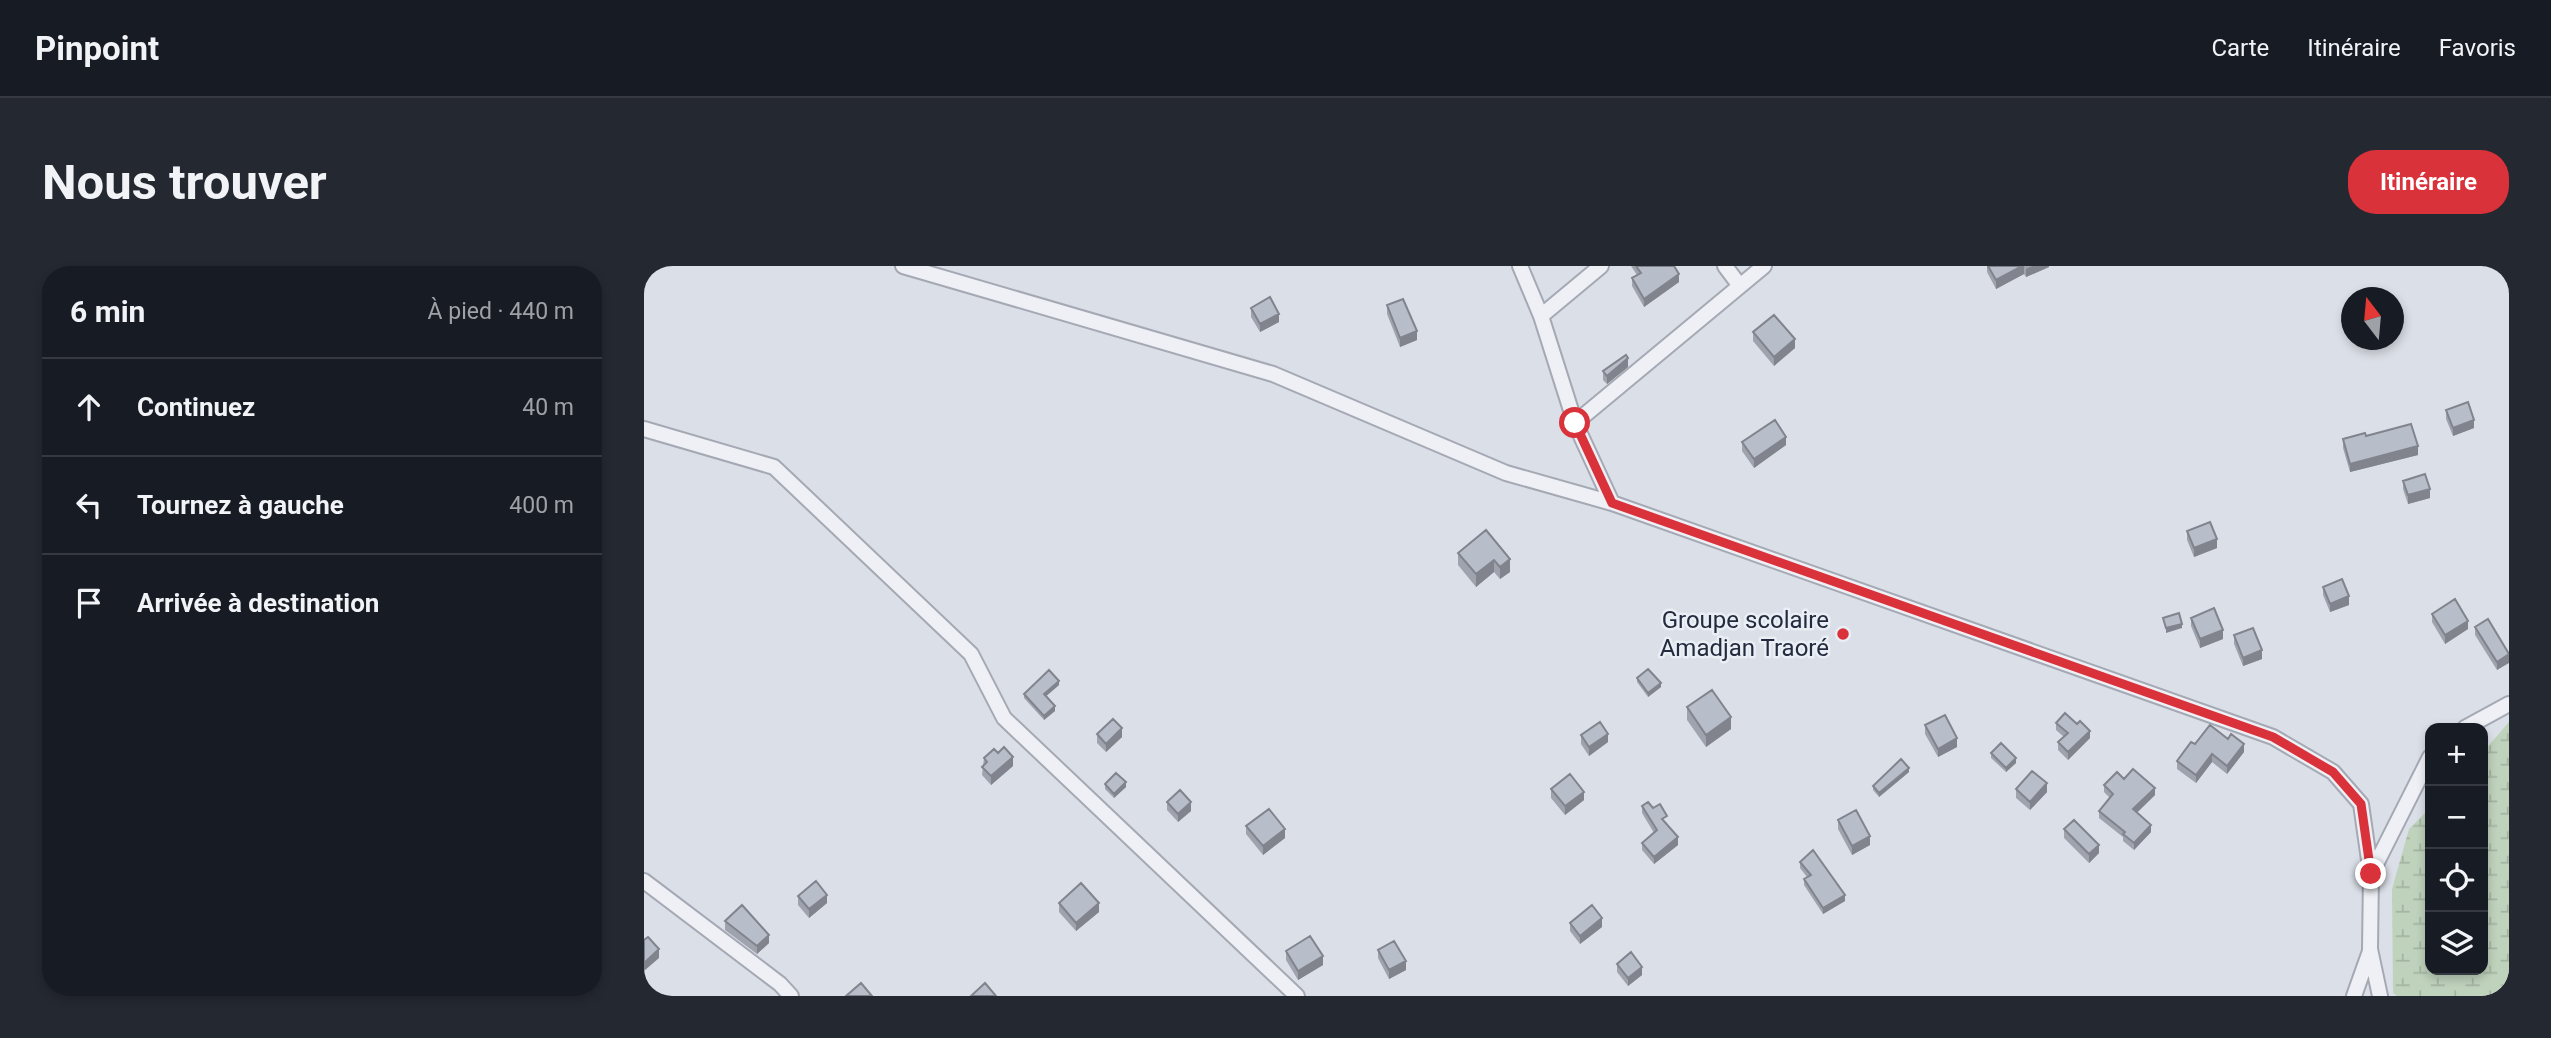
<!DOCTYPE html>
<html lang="fr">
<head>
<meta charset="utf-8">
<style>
	body { margin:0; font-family:Roboto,sans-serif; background:#242831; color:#f1f3f6 }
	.controls { position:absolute; right:21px; bottom:21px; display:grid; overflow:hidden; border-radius:14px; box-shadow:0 4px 10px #0003 }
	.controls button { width:63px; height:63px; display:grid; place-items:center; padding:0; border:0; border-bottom:2px solid #363941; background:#171b24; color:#f1f3f6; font:35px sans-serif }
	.compass { position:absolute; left:1697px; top:21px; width:63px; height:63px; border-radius:50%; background:#171b24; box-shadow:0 4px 10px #0003; rotate:344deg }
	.stop { position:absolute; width:21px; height:21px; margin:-16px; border:5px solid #da323b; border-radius:50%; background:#fff }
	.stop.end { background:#da323b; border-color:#fff; box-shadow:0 2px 7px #0008 }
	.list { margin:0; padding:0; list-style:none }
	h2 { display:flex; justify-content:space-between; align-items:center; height:91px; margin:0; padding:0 28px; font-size:30px }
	h2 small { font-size:23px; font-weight:400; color:#9ea1a6 }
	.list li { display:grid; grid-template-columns:46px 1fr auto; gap:21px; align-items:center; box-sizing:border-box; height:98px; padding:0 28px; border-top:2px solid #363941 }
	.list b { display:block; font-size:26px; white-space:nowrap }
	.list em { font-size:23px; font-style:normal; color:#9ea1a6 }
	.icon { flex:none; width:38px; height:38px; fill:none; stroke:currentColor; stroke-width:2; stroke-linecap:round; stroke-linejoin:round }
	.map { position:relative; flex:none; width:1865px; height:730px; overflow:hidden; border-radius:28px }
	header { display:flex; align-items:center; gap:42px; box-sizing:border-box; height:98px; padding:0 35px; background:#171b24; border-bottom:2px solid #363941 }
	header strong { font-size:33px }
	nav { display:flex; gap:38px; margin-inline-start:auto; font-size:24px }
	.intro { display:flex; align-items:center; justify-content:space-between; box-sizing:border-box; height:168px; padding:0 42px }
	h1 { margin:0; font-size:49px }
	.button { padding:18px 32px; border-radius:28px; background:#da323b; color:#fff; font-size:24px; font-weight:700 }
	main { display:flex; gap:42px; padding:0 42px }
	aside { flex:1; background:#171b24; border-radius:28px; box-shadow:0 4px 10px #0003 }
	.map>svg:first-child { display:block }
	.wetland { fill:url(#wetland-marsh) }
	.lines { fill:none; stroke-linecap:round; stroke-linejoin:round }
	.minor-casing { stroke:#a4a9b4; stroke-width:18 }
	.minor { stroke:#eef0f5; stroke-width:14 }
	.wall { fill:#9ea3ae }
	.shaded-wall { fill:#81848d }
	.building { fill:#b8bdca; stroke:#81848d; stroke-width:2 }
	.route { stroke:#da323b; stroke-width:9 }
	.poi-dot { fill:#da323b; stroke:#eaeef5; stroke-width:2.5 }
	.labels { text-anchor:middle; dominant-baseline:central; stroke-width:5; stroke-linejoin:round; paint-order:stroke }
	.poi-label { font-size:24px; fill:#242b3e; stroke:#eaeef5; text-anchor:end }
</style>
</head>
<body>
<header>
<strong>Pinpoint</strong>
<nav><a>Carte</a><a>Itinéraire</a><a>Favoris</a></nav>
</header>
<div class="intro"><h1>Nous trouver</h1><a class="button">Itinéraire</a></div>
<main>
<aside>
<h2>6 min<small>À pied · 440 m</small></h2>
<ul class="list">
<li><svg class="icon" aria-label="ahead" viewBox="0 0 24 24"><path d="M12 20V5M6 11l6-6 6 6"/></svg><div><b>Continuez</b></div><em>40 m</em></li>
<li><svg class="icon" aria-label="left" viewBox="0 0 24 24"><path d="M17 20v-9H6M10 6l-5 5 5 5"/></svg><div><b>Tournez à gauche</b></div><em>400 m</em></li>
<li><svg class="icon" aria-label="arrive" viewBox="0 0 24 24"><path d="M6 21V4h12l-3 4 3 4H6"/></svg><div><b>Arrivée à destination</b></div></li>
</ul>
</aside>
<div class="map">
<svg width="1865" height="730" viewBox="0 0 1865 730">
	<defs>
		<pattern id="wetland-marsh" width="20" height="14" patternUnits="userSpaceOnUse" patternTransform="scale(1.75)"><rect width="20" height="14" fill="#bfd2bb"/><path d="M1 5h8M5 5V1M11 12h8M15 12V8" fill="none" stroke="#a4b4a2"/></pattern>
	</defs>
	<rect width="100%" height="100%" fill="#dbdfe7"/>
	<path class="wetland" d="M 1865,456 L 1865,730 L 1753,730 L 1749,727 L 1748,623 L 1765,563 L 1786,542 L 1786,704 L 1839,704 L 1839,486 Z"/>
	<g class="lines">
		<g class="minor-casing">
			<path id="minor" d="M 259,0 L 629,108 L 862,207 L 968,237 L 1629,471 L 1689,506 L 1717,538 L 1727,608 L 1726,683 L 1736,730
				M 876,0 L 897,50 L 931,157 L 968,237
				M 1081,0 L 1096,20
				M 897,50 L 957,0
				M 931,157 L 1120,0
				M 0,163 L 130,201 L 327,388 L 360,452 L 653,730
				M 1821,462 L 1865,438
				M 1727,608 L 1786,491
				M 0,615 L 136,718 L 147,730
				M 1710,730 L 1726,685"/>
		</g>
		<use href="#minor" class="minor"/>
	</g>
	<path class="wall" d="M 987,0 L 1030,0 L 1035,16 L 1000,41 L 988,20 L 988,12 L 993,9 Z
		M 1343,0 L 1405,0 L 1405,1 L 1382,11 L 1380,8 L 1352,23 L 1343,6 Z
		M 743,39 L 773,74 L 756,81 L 743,48 Z
		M 607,42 L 635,56 L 616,66 L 607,51 Z
		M 1109,66 L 1151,82 L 1130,100 L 1109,75 Z
		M 984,101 L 963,118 L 959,114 L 959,105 Z
		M 1802,144 L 1830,162 L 1809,170 L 1802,153 Z
		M 1722,170 L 1774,189 L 1706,206 L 1699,182 L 1699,173 Z
		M 1098,176 L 1142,179 L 1110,202 L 1098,185 Z
		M 1759,215 L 1786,232 L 1764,238 L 1759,223 Z
		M 842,264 L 866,306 L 856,313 L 850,306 L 832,321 L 814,299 L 814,287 Z
		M 1543,265 L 1573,282 L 1550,291 L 1543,274 Z
		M 1679,321 L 1705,339 L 1686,346 L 1679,329 Z
		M 1788,348 L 1824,363 L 1801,378 L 1788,356 Z
		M 1547,352 L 1579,373 L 1556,382 L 1547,360 Z
		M 1831,361 L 1865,388 L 1853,404 L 1831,369 Z
		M 1590,369 L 1618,393 L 1599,400 L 1590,378 Z
		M 993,412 L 1017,421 L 1004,431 L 993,416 Z
		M 415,419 L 402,430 L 411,445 L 400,454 L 380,432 L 380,428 Z
		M 1043,441 L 1087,463 L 1062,481 L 1043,454 Z
		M 1412,457 L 1446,472 L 1424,494 L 1414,484 L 1414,476 L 1420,471 L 1412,464 Z
		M 1281,459 L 1313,481 L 1294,491 L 1281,468 Z
		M 453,468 L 478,471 L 462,486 L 453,477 Z
		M 937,469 L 964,476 L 945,490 L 937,478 Z
		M 1551,478 L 1600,486 L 1583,508 L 1568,496 L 1552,517 L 1533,503 L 1533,495 Z
		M 1347,487 L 1372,497 L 1362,506 L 1347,492 Z
		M 340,492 L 369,500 L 347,519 L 338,509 Z
		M 1265,506 L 1235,531 L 1229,524 L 1229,520 Z
		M 1480,513 L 1511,529 L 1493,547 L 1507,566 L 1490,584 L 1479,575 L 1479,571 L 1455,552 L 1455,545 L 1466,532 L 1460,526 L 1460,519 Z
		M 461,518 L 482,521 L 470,532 L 461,523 Z
		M 907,523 L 940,534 L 921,549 L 907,532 Z
		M 1372,523 L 1403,526 L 1386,544 L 1372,532 Z
		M 523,536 L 547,545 L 534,556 L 523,544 Z
		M 998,540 L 1023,557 L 1034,579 L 1010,598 L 998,584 L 998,577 L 1010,567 L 998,547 Z
		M 1194,554 L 1226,579 L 1208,589 L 1194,563 Z
		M 602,560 L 641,572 L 619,589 L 602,568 Z
		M 1420,563 L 1455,587 L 1445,597 L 1420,572 Z
		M 1156,596 L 1201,635 L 1179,648 L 1160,619 L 1160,613 L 1163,611 L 1156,602 Z
		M 154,630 L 183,637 L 165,652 L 154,639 Z
		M 415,637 L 455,646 L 432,665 L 415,646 Z
		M 81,655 L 125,677 L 113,688 L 81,664 Z
		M 926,657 L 958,661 L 936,678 L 926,665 Z
		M 734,684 L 762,704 L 745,713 L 734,692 Z
		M 642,685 L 679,699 L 654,714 L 642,694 Z
		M 973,698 L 998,709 L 984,720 L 973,706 Z"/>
	<path class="shaded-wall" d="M 1378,0 L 1380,0 L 1380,8 L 1352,23 L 1352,14 Z
		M 1388,0 L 1405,0 L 1405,1 L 1382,11 L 1382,3 Z
		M 1035,8 L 1035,16 L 1000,41 L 1000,33 Z
		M 635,48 L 635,56 L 616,66 L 616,58 Z
		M 773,65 L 773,74 L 756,81 L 756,72 Z
		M 1151,73 L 1151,82 L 1130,100 L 1130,91 Z
		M 984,92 L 984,101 L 963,118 L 963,110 Z
		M 1830,154 L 1830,162 L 1809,170 L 1809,162 Z
		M 1142,171 L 1142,179 L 1110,202 L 1110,193 Z
		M 1774,180 L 1774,189 L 1706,206 L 1706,198 Z
		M 1786,223 L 1786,232 L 1764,238 L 1764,229 Z
		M 1573,273 L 1573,282 L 1550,291 L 1550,282 Z
		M 866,293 L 866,306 L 856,313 L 856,301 Z
		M 850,294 L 850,306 L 832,321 L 832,308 Z
		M 1705,330 L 1705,339 L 1686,346 L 1686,338 Z
		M 1824,355 L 1824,363 L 1801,378 L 1801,369 Z
		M 1538,358 L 1538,362 L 1522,367 L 1522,362 Z
		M 1579,364 L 1579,373 L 1556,382 L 1556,373 Z
		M 1618,384 L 1618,393 L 1599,400 L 1599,392 Z
		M 1865,388 L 1865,397 L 1853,404 L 1853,396 Z
		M 415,415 L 415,419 L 400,432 L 400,428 Z
		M 1017,417 L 1017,421 L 1004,431 L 1004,427 Z
		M 411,440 L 411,445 L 400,454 L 400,450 Z
		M 1087,451 L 1087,463 L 1062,481 L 1062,469 Z
		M 478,462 L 478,471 L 462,486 L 462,478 Z
		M 1446,465 L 1446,472 L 1424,494 L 1424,486 Z
		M 964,468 L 964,476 L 945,490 L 945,481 Z
		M 1313,472 L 1313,481 L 1294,491 L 1294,483 Z
		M 1600,478 L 1600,486 L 1583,508 L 1583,500 Z
		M 1568,488 L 1568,496 L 1552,517 L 1552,509 Z
		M 369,491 L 369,500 L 347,519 L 347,510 Z
		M 1372,492 L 1372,497 L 1362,506 L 1362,502 Z
		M 1265,502 L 1265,506 L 1235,531 L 1235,527 Z
		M 482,516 L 482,521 L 470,532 L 470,528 Z
		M 1403,517 L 1403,526 L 1386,544 L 1386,536 Z
		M 1511,522 L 1511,529 L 1489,550 L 1489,543 Z
		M 940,526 L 940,534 L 921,549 L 921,540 Z
		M 547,536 L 547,545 L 534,556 L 534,548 Z
		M 1507,559 L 1507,566 L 1490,584 L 1490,577 Z
		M 641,563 L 641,572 L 619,589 L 619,580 Z
		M 1226,570 L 1226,579 L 1208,589 L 1208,580 Z
		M 1034,571 L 1034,579 L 1010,598 L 1010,591 Z
		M 1455,579 L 1455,587 L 1445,597 L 1445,588 Z
		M 183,629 L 183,637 L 165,652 L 165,643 Z
		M 1201,629 L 1201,635 L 1179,648 L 1179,642 Z
		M 455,637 L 455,646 L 432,665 L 432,657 Z
		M 958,652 L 958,661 L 936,678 L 936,670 Z
		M 125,669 L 125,677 L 113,688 L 113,680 Z
		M 15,683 L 15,692 L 0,705 L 0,697 Z
		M 679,690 L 679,699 L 654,714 L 654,705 Z
		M 762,695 L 762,704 L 745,713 L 745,704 Z
		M 998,701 L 998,709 L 984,720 L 984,712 Z"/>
	<path class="building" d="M 992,0 L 1030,0 L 1035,8 L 1000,33 L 988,12 L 997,7 Z
		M 1344,0 L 1378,0 L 1352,14 Z
		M 626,31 L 635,48 L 616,58 L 607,42 Z
		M 759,33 L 773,65 L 756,72 L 743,39 Z
		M 1130,49 L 1151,73 L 1130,91 L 1109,66 Z
		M 982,89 L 984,92 L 963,110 L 959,105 Z
		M 1824,136 L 1830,154 L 1809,162 L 1802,144 Z
		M 1131,154 L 1142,171 L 1110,193 L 1098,176 Z
		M 1767,158 L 1774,180 L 1706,198 L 1699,173 L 1721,167 L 1722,170 Z
		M 1781,208 L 1786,223 L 1764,229 L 1759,215 Z
		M 1566,256 L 1573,273 L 1550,282 L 1543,265 Z
		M 842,264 L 866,293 L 856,301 L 850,294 L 832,308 L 814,287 Z
		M 1698,313 L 1705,330 L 1686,338 L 1679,321 Z
		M 1811,333 L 1824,355 L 1801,369 L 1788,348 Z
		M 1570,342 L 1579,364 L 1556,373 L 1547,352 Z
		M 1535,347 L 1538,358 L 1522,362 L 1519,352 Z
		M 1844,353 L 1865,388 L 1853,396 L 1831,361 Z
		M 1609,362 L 1618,384 L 1599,392 L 1590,369 Z
		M 1004,403 L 1017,417 L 1004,427 L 993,412 Z
		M 405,404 L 415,415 L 400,428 L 411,440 L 400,450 L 380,428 Z
		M 1068,424 L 1087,451 L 1062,469 L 1043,441 Z
		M 1421,447 L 1433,458 L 1436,455 L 1446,465 L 1424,486 L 1414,476 L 1424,467 L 1412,457 Z
		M 1301,449 L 1313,472 L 1294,483 L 1281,459 Z
		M 469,453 L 478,462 L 462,478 L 453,468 Z
		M 956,456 L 964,468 L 945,481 L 937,469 Z
		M 1566,459 L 1584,473 L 1587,468 L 1600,478 L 1583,500 L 1568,488 L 1552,509 L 1533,495 L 1547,476 L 1551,478 Z
		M 1357,477 L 1372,492 L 1362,502 L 1347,487 Z
		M 360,481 L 369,491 L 347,510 L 338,501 L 343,496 L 340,492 L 350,483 L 354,487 Z
		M 1257,493 L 1265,502 L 1235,527 L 1229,520 Z
		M 1489,503 L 1511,522 L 1489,543 L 1507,559 L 1490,577 L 1479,568 L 1481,566 L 1455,545 L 1469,528 L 1460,519 L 1473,506 L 1480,513 Z
		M 1388,505 L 1403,517 L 1386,536 L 1372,523 Z
		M 472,507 L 482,516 L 470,528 L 461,518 Z
		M 926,508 L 940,526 L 921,540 L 907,523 Z
		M 536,524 L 547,536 L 534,548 L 523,536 Z
		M 1004,536 L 1009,542 L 1016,538 L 1023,550 L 1018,553 L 1034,571 L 1010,591 L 998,577 L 1013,564 L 998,540 Z
		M 625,543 L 641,563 L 619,580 L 602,560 Z
		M 1212,544 L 1226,570 L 1208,580 L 1194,554 Z
		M 1430,554 L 1455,579 L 1445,588 L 1420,563 Z
		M 1169,584 L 1201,629 L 1179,642 L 1160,613 L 1167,609 L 1156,596 Z
		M 172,615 L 183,629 L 165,643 L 154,630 Z
		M 437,617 L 455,637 L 432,657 L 415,637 Z
		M 98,639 L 125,669 L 113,680 L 81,655 Z
		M 948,639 L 958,652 L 936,670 L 926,657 Z
		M 666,670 L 679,690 L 654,705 L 642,685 Z
		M 4,671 L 15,683 L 0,697 L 0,674 Z
		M 750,675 L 762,695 L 745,704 L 734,684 Z
		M 987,686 L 998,701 L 984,712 L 973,698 Z
		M 217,717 L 228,730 L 202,730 Z
		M 341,717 L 352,730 L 327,730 Z"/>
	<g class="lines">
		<path class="route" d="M 931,157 L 968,237 L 1629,471 L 1689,506 L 1717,538 L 1727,608"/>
	</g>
	<circle class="poi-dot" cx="1199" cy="368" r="7"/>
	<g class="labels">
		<g class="poi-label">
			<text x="1185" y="354">Groupe scolaire<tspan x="1185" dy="28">Amadjan Traoré</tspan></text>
		</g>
	</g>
</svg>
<div class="controls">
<button>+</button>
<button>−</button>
<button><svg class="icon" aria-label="locate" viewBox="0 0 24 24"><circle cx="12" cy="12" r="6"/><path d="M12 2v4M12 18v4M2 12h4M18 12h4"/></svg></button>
<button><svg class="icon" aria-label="layers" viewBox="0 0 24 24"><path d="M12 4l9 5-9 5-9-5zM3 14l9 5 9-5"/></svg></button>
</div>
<svg class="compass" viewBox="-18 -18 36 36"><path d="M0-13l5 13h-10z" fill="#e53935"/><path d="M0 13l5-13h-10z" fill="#9ea1a6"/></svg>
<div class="stop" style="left:931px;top:157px"></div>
<div class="stop end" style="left:1727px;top:608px"></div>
</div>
</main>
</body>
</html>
